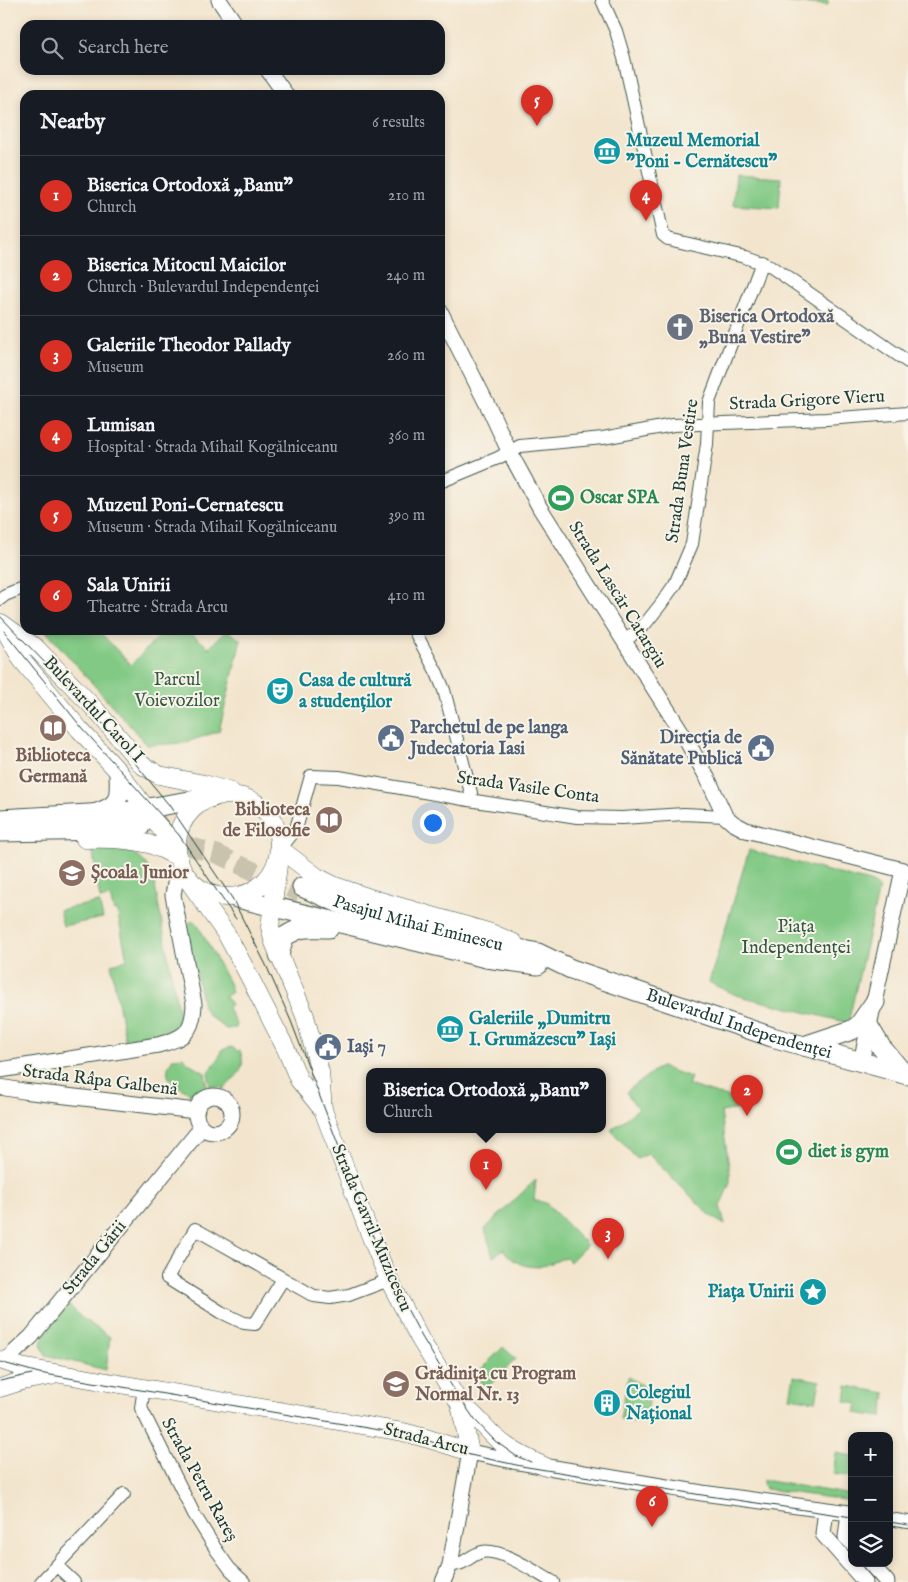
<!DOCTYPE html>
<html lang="en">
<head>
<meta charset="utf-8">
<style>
	body { margin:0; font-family:"IM FELL English",serif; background:#20242c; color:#f1f3f6 }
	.controls { position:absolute; right:15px; bottom:15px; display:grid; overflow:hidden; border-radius:10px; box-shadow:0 2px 8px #0003 }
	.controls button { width:45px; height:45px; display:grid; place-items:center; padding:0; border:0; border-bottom:1px solid #363941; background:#171b24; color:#f1f3f6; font:25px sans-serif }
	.you { position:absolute; left:432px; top:822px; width:18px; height:18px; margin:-12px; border:4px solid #fff; border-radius:50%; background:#1a73e8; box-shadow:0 0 0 8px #1a73e833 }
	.badge { display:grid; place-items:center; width:32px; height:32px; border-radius:50%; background:#d93025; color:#fff; font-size:16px; font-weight:700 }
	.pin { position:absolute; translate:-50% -41px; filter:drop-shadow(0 1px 2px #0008) }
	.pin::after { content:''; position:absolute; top:26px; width:18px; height:15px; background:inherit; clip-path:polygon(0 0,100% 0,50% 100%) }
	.popup { position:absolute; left:366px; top:1068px; width:240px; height:65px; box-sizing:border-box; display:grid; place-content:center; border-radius:10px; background:#171b24; filter:drop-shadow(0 1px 4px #0005); font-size:16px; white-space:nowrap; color:#9ea1a6 }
	.popup b { font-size:19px; color:#f1f3f6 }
	.popup::after { content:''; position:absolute; left:50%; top:100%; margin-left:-10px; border:10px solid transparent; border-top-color:#171b24 }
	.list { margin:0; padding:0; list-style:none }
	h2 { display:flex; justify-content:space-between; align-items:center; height:65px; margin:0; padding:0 20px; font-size:21px }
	h2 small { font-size:16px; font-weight:400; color:#9ea1a6 }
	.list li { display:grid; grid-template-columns:32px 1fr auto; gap:15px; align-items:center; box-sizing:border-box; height:80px; padding:0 20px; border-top:1px solid #363941 }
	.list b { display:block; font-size:19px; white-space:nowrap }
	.list p { margin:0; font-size:16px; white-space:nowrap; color:#9ea1a6 }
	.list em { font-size:16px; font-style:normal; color:#9ea1a6 }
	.icon { flex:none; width:28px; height:28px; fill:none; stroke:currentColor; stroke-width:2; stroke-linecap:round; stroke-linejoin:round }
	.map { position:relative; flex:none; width:908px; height:1582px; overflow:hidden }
	.search { position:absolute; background:#171b24; box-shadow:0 2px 8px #0003; left:20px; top:20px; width:425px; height:55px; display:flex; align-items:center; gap:12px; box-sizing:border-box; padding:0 18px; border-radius:15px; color:#9ea1a6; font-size:19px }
	.panel { position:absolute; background:#171b24; box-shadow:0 2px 8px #0003; left:20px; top:90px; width:425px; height:545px; border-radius:15px }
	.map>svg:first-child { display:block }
	.green { fill:#81c984; stroke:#50835c }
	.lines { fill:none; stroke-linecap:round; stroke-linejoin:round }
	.primary-tunnel { stroke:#c9c3ae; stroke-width:19; stroke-dasharray:19 9; stroke-linecap:butt }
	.minor-casing { stroke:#3f564b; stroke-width:14 }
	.tertiary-casing { stroke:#3f564b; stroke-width:17 }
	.secondary-casing { stroke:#3f564b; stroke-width:19 }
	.primary-casing { stroke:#3f564b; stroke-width:21 }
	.minor { stroke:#fff; stroke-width:12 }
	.tertiary { stroke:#fff; stroke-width:15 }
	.secondary { stroke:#fff; stroke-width:18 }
	.primary { stroke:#fff; stroke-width:19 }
	.tram { stroke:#1f3d34; stroke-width:1 }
	.labels { text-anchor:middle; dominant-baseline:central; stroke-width:4; stroke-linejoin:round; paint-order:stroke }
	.culture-label { font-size:18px; font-weight:bold; fill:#0d838f; stroke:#f7f3e8; text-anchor:start }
	.worship-label { font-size:18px; font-weight:bold; fill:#5b616d; stroke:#f7f3e8; text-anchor:start }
	.street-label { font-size:18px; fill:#1f3d34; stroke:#f7f3e8 }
	.leisure-label { font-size:18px; font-weight:bold; fill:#27864d; stroke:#f7f3e8; text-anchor:start }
	.park-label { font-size:18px; fill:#335944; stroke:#f7f3e8 }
	.service-label { font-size:18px; font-weight:bold; fill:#4e5e75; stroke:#f7f3e8; text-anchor:start }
	.education-label { font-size:18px; font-weight:bold; fill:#785e54; stroke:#f7f3e8; text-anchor:start }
</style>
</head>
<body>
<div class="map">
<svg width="908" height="1582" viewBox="0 0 908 1582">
	<rect width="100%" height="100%" fill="#f7f3e8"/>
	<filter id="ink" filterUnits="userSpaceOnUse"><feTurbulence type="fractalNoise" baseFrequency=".02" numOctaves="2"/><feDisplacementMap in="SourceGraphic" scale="10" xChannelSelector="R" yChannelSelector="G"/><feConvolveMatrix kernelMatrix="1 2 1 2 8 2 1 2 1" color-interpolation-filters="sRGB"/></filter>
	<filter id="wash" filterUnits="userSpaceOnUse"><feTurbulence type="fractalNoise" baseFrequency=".0096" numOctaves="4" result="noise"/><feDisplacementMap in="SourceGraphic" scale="20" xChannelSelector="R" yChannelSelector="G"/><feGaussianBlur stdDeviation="1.12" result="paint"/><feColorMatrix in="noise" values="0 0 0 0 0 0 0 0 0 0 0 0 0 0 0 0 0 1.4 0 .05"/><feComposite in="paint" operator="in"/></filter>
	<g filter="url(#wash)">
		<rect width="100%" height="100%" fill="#f3e5cd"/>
		<path class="green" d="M 776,0 L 828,0 L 828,5 L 776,2 Z
			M 736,175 L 781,178 L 779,208 L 733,205 Z
			M 45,630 L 98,630 L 131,665 L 165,630 L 187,630 L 209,648 L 226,630 L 241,640 L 219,731 L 184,743 L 147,745 Z
			M 92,847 C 122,850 144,848 154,881 L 179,1014 L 176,1024 L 169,1030 L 125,1039 L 111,964 L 127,960 L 117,910 L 114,911 L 110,897 L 100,899 Z
			M 749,850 L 873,883 L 879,889 L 849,1019 L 845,1022 L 736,995 C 727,990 718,988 709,982 Z
			M 99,902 L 103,918 L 63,926 L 59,910 Z
			M 191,921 L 198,925 L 229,983 L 232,992 L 225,997 L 231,1004 L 228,1008 L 236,1024 L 235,1028 L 226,1029 L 207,1014 L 203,1006 L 187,929 Z
			M 232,1047 L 237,1051 L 240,1050 C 247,1071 237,1074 225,1088 L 210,1086 L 208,1073 L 219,1058 L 221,1050 Z
			M 183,1057 L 189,1063 L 205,1073 L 207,1087 C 203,1089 196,1093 192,1093 C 188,1093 184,1090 181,1088 C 167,1080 163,1073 173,1058 Z
			M 661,1067 L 691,1077 L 688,1085 L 757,1106 L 721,1112 L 730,1173 L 730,1183 L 720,1206 L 725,1225 L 712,1217 L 648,1154 L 637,1159 L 611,1130 L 638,1109 L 626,1092 L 655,1070 Z
			M 536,1179 L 534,1200 L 546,1203 L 587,1245 L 570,1262 L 566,1258 C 559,1259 553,1263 546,1265 C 530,1270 513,1264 503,1249 L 493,1257 L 485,1229 Z
			M 68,1304 L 82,1318 L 110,1337 L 106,1370 L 46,1355 L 41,1344 L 43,1337 Z
			M 503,1347 L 516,1359 L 487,1388 L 475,1375 Z
			M 794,1376 L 820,1381 L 816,1401 L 790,1397 Z
			M 628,1377 L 652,1391 L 642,1423 L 620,1419 Z
			M 847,1386 L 886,1393 L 882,1417 L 855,1413 L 857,1403 L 845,1401 Z
			M 836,1453 L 852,1456 L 852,1477 L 833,1474 Z
			M 763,1480 L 852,1495 L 852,1501 L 766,1489 L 763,1485 Z"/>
	</g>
	<g filter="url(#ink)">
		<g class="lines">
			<path class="primary-tunnel" d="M 159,838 L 217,854 L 300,893"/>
			<g class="minor-casing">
				<path id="minor" d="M 602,0 L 616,31 L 624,58 L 663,235 L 668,239 L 745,257 L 770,266 L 908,362
					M 440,482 L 498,458 L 520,446 L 603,438 L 673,425 L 826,419 L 908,413
					M 0,599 L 5,595 L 25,587
					M 414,630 L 437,673 L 444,690 L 471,793 L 469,800
					M 624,642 L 646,623 L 661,604 L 675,584 L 692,544 L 707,444 L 709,402 L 762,262
					M 280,849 L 296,829 L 311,776 L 339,777 L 469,800 L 577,817 L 622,818 L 684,814 L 725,816
					M 283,1279 L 255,1324 L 244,1323 L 221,1312 L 167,1278 L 195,1229 L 314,1296 L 330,1298 L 349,1295 L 389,1280
					M 144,1388 L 141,1408 L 194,1514 L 217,1551 L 230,1569 L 244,1582
					M 889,1519 L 908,1522
					M 450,1565 C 465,1566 469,1555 482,1552 C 501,1548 535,1572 553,1582
					M 57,1566 L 74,1582
					M 41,1582 L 124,1494"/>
			</g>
			<g class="tertiary-casing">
				<path id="tertiary" d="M 219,0 L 236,25
					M 268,70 L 286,95
					M 440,311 L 491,412 L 509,451 L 540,508 L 684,736 L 707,777 L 725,816 L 733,823 L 746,830 L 903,870 L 861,1062
					M 0,1070 L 158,1045 C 184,1038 193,1033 194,1004 L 173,895 L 179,861
					M 0,1087 L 23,1091 L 196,1111
					M196 1114a18 18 0 1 1 36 0a18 18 0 1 1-36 0Z
					M 5,1361 L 31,1337 L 202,1127
					M 826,1510 L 823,1534 L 865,1582
					M 870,1563 L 887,1582
					M 443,1582 L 450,1565 L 470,1452 L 513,1461 L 702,1493 L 849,1513 L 846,1537 L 852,1543"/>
			</g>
			<g class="secondary-casing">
				<path id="secondary" d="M 1,623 L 36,648 L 95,709 L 142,765 L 159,775 L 204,784 L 231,792
					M 4,628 L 22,660 L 80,730 L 117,770 L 177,850
					M177 846a51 51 0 1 1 102 0a51 51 0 1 1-102 0Z
					M 85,839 C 106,838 129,839 149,844 C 159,847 169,853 178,857
					M 280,849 L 317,877 L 335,886 L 373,899 L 491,933 L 514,943
					M 278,865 L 270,927 L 273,940 L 305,1016 L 320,1072 L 323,1110
					M 0,1360 L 21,1367 L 43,1371 L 403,1432 L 429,1439 L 470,1452 L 460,1404 L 420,1339 L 389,1280 L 371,1237 L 323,1110 L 299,1080 L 286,1049 L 248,974 L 227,935 L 188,880
					M 0,1388 L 22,1381 L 51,1376
					M 460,1404 C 474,1412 483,1426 495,1437 C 509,1450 528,1459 546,1467"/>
			</g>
			<g class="primary-casing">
				<g id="primary">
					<path d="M 97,813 C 121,805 120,797 119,774"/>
					<path d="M 0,819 L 124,812 L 213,797"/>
					<path d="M 94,824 L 140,827"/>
					<path d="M 0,832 L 106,830"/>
					<path id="s1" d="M 302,887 L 339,903 L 398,920 L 490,943 L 538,953 L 571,969 L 772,1037 L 908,1075"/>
					<path d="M 237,898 L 486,958 L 538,965"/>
					<path d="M 279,955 L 284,937 C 303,925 307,928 329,928"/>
					<path d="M 869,1027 L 881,1047 L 904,1074"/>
					<path d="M 804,1046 L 852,1030 L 859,1025 L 875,1002"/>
				</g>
			</g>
			<use href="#minor" class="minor"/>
			<use href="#tertiary" class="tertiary"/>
			<use href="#secondary" class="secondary"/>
			<use href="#primary" class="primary"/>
			<path class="tram" d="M 0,616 L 97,717 L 130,757 L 169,805 L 232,898 L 266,965 L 291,1021 L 373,1236 L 391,1279 L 405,1305 L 422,1337 L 453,1388 L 475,1420 L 495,1441 L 516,1456 L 531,1462
				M 4,631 L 82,728 L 179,835 L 236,919
				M 0,1362 L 39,1373 L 403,1434 L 429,1441 L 470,1455 L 521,1466 L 702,1495 L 852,1517
				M 0,1381 L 32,1374
				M 889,1522 L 908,1525"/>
		</g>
	</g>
	<defs>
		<g id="museum-disc" transform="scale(1.4375)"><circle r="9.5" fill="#0f9aa8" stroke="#f7f3e8"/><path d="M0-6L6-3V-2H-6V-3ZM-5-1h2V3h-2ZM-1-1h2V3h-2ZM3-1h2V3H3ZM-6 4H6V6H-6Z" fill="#fff"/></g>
		<g id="church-disc" transform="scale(1.4375)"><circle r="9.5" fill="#6b7280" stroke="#f7f3e8"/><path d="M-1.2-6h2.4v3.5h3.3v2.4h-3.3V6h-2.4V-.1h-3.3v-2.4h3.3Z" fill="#fff"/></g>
		<g id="stadium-disc" transform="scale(1.4375)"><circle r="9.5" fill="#2e9e5b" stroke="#f7f3e8"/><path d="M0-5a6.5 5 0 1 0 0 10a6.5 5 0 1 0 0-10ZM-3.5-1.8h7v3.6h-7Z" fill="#fff"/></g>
		<g id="theatre-disc" transform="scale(1.4375)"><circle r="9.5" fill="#0f9aa8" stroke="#f7f3e8"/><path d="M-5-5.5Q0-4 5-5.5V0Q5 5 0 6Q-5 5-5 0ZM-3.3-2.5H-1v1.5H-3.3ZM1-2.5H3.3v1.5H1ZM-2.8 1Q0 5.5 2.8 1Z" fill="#fff"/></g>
		<g id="library-disc" transform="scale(1.4375)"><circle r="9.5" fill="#8d6e63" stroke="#f7f3e8"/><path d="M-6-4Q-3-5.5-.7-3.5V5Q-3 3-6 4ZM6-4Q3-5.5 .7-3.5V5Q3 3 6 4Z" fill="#fff"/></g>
		<g id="civic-disc" transform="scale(1.4375)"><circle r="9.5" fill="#5c6f8a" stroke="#f7f3e8"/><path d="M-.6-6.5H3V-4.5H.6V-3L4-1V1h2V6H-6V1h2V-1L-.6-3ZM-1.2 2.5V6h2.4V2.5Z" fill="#fff"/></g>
		<g id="school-disc" transform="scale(1.4375)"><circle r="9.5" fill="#8d6e63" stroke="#f7f3e8"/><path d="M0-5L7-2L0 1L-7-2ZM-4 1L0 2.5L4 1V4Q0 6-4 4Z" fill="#fff"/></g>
		<g id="sight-disc" transform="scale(1.4375)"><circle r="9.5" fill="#0f9aa8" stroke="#f7f3e8"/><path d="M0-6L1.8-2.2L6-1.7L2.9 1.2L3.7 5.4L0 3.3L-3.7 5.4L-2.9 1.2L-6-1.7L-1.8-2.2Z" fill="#fff"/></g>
		<g id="building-disc" transform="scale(1.4375)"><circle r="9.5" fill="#0f9aa8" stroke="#f7f3e8"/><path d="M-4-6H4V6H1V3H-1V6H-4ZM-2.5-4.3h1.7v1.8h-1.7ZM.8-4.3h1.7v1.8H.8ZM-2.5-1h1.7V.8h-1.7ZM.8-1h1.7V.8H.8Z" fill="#fff"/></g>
	</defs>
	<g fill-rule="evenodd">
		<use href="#museum-disc" x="607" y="151"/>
		<use href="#church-disc" x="680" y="327"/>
		<use href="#stadium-disc" x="561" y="498"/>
		<use href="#theatre-disc" x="280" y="691"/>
		<use href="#library-disc" x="53" y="728"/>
		<use href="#civic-disc" x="391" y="738"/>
		<use href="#civic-disc" x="761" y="748"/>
		<use href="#library-disc" x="329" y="820"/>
		<use href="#school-disc" x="72" y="873"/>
		<use href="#museum-disc" x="450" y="1029"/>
		<use href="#civic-disc" x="328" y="1047"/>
		<use href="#stadium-disc" x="789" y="1152"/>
		<use href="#sight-disc" x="813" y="1292"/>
		<use href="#school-disc" x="396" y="1384"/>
		<use href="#building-disc" x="607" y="1403"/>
	</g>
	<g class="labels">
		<g class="culture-label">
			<text x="626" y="141">Muzeul Memorial<tspan x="626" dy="21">"Poni - Cernătescu"</tspan></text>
			<text x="299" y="681">Casa de cultură<tspan x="299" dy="21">a studenților</tspan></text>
			<text x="469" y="1019">Galeriile „Dumitru<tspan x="469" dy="21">I. Grumăzescu” Iași</tspan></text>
			<text x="794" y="1292" text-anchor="end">Piața Unirii</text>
			<text x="626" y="1393">Colegiul<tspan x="626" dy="21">Național</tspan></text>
		</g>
		<g class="worship-label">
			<text x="699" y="317">Biserica Ortodoxă<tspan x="699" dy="21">„Buna Vestire”</tspan></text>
		</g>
		<g class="street-label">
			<text transform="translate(807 401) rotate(-3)">Strada Grigore Vieru</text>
			<text transform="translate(683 471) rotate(-82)">Strada Buna Vestire</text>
			<text transform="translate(617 595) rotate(58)">Strada Lascăr Catargiu</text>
			<text transform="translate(93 710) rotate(47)">Bulevardul Carol I</text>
			<text transform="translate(528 788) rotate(8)">Strada Vasile Conta</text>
			<text stroke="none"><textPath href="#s1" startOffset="122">Pasajul Mihai Eminescu</textPath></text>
			<text stroke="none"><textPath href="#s1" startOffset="459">Bulevardul Independenței</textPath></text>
			<text transform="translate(100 1081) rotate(7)">Strada Râpa Galbenă</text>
			<text transform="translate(371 1228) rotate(67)">Strada Gavril Muzicescu</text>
			<text transform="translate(95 1258) rotate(-51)">Strada Gării</text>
			<text transform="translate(426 1440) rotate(14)">Strada Arcu</text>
			<text transform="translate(199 1480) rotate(61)">Strada Petru Rareș</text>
		</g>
		<g class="leisure-label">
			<text x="580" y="498">Oscar SPA</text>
			<text x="808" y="1152">diet is gym</text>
		</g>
		<g class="park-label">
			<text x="177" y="680">Parcul<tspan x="177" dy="21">Voievozilor</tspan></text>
			<text x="796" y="927">Piața<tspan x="796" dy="21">Independenței</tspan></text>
		</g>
		<g class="service-label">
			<text x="410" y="728">Parchetul de pe langa<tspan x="410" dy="21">Judecatoria Iasi</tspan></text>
			<text x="742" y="738" text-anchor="end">Direcția de<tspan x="742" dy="21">Sănătate Publică</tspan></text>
			<text x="347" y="1047">Iași 7</text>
		</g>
		<g class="education-label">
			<text x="53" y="756" text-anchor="middle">Biblioteca<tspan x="53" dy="21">Germană</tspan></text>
			<text x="310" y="810" text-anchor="end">Biblioteca<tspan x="310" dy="21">de Filosofie</tspan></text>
			<text x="91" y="873">Școala Junior</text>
			<text x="415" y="1374">Grădinița cu Program<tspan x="415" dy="21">Normal Nr. 13</tspan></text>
		</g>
	</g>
</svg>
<div class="controls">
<button>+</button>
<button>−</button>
<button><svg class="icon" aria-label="layers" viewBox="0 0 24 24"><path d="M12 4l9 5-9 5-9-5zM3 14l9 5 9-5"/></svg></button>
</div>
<div class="you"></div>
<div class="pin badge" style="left:486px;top:1190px">1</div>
<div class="popup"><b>Biserica Ortodoxă „Banu”</b>Church</div>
<div class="pin badge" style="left:747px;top:1116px">2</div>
<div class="pin badge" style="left:608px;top:1259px">3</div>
<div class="pin badge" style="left:646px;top:221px">4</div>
<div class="pin badge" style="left:537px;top:126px">5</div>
<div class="pin badge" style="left:652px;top:1527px">6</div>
<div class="search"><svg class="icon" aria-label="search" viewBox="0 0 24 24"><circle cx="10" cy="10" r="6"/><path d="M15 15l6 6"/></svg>Search here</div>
<section class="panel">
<h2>Nearby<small>6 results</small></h2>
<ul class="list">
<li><span class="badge">1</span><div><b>Biserica Ortodoxă „Banu”</b><p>Church</p></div><em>210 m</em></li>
<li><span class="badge">2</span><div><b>Biserica Mitocul Maicilor</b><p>Church · Bulevardul Independenței</p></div><em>240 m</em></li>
<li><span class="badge">3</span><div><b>Galeriile Theodor Pallady</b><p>Museum</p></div><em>260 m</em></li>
<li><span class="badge">4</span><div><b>Lumisan</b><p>Hospital · Strada Mihail Kogălniceanu</p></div><em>360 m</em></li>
<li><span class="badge">5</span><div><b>Muzeul Poni-Cernatescu</b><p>Museum · Strada Mihail Kogălniceanu</p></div><em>390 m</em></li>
<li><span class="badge">6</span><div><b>Sala Unirii</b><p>Theatre · Strada Arcu</p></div><em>410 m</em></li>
</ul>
</section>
</div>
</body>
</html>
